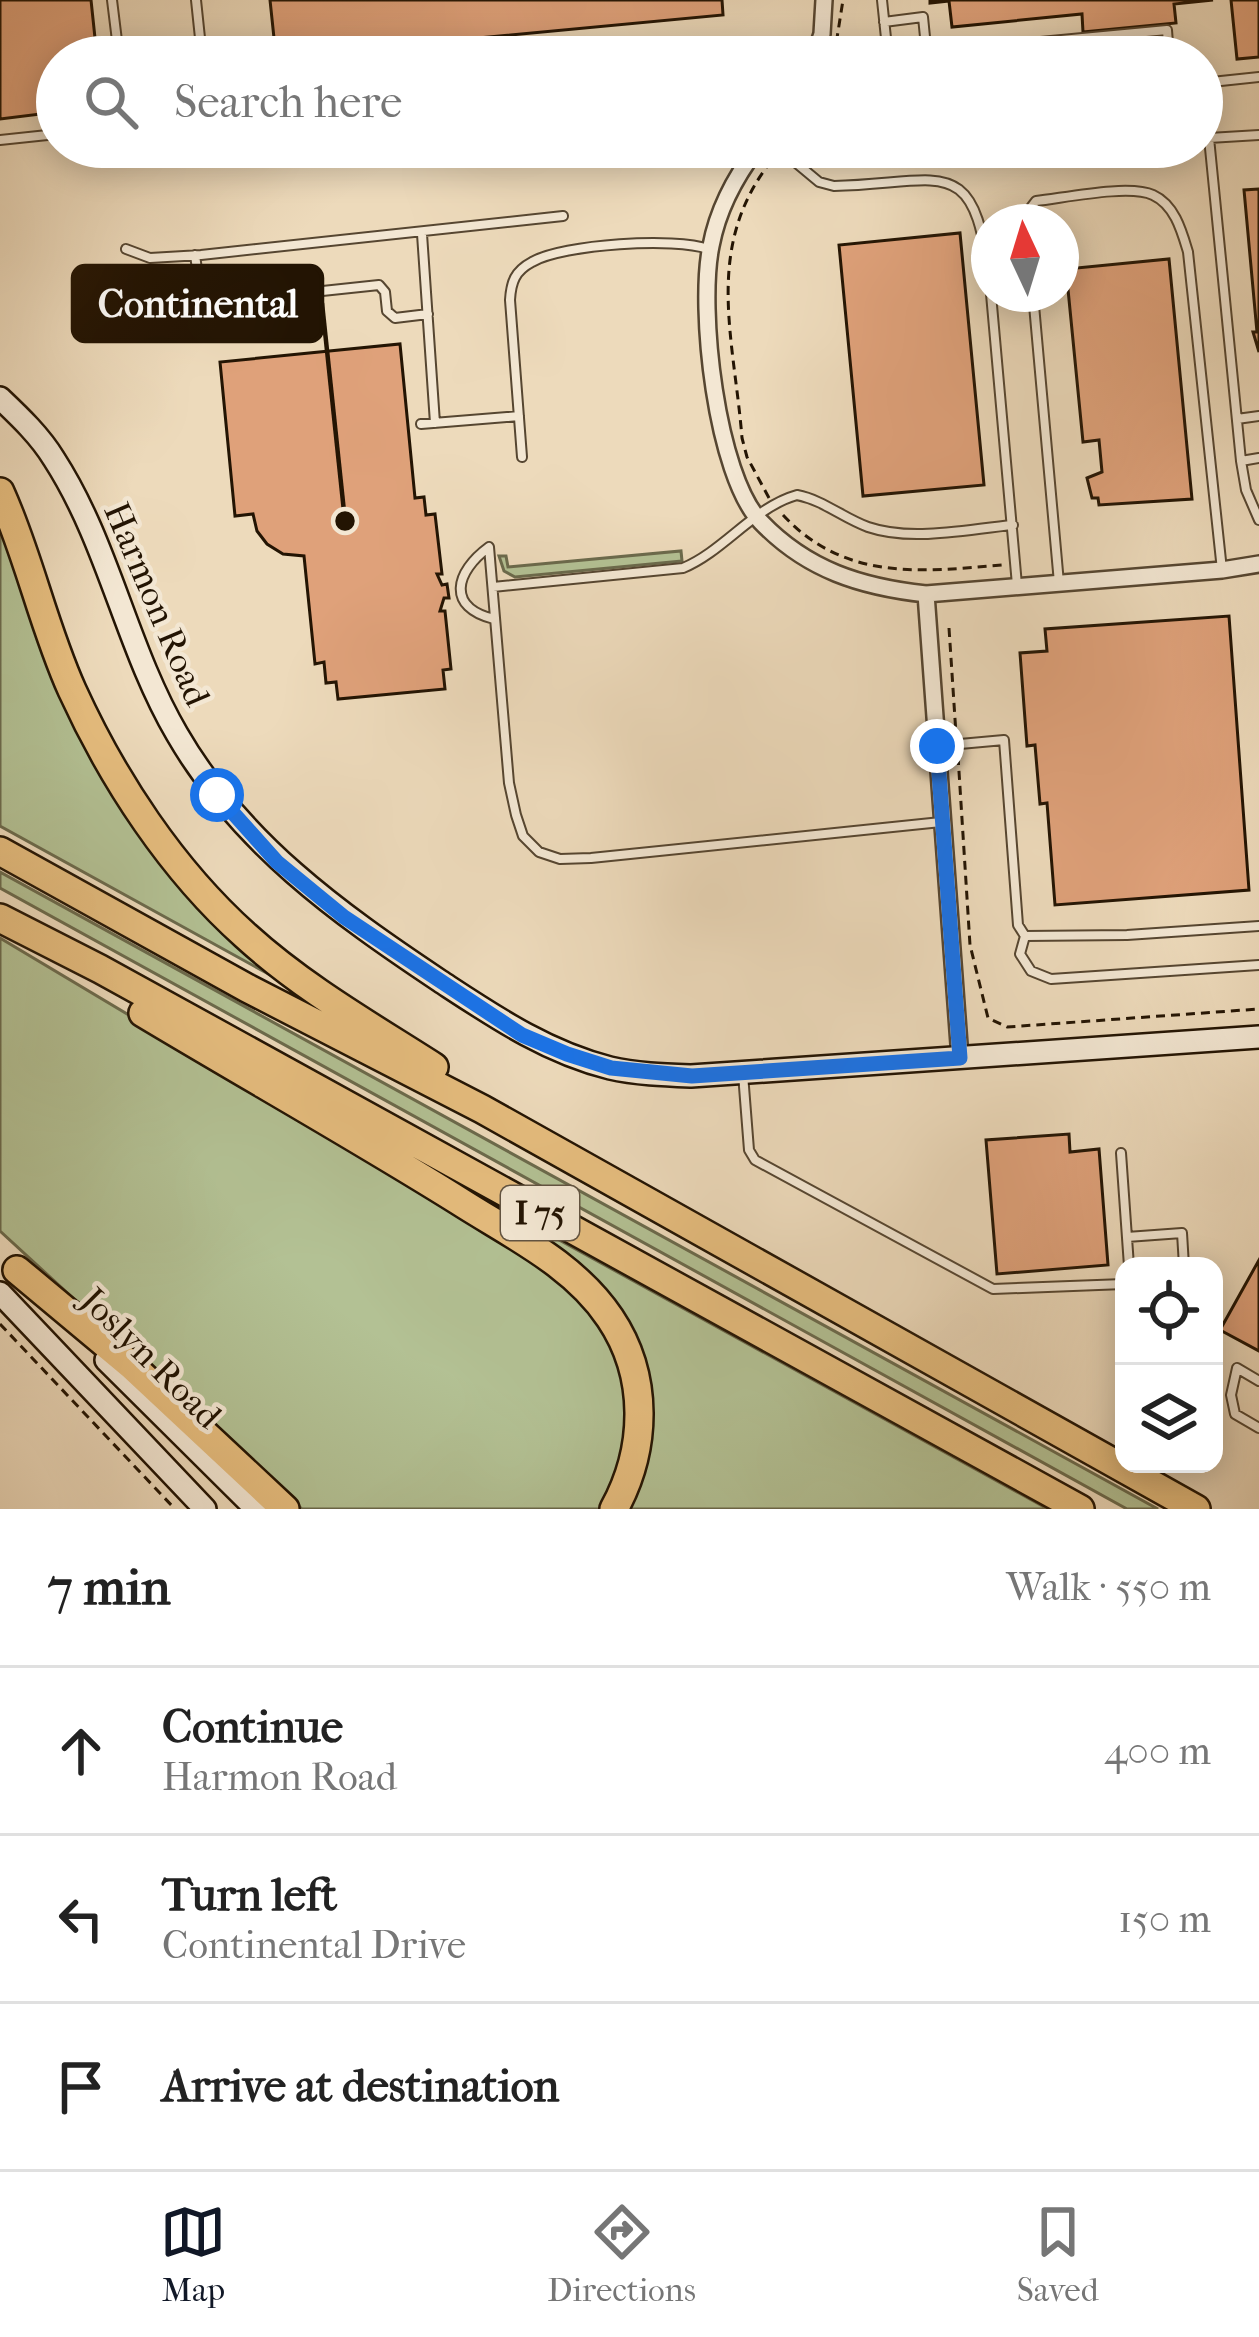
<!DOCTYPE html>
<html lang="en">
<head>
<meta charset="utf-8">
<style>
	body { margin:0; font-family:"IM FELL French Canon",serif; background:#f6f6f6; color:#222 }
	.controls { position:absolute; right:36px; bottom:36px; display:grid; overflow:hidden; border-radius:24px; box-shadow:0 6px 30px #0003 }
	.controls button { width:108px; height:108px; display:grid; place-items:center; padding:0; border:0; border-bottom:3px solid #e0e0e0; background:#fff; color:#222; font:60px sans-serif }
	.compass { position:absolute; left:971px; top:204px; width:108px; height:108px; border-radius:50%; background:#fff; box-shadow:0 6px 30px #0003; rotate:356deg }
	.stop { position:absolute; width:36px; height:36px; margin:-27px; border:9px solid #1a73e8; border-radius:50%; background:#fff }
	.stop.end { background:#1a73e8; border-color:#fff; box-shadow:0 3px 12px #0008 }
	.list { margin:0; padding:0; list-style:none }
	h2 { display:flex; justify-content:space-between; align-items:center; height:156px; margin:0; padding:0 48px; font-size:51px }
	h2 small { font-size:39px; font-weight:400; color:#767676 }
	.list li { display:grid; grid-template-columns:78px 1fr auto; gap:36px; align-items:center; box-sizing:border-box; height:168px; padding:0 48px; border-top:3px solid #e0e0e0 }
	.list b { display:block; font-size:45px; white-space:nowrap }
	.list p { margin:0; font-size:39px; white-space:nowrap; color:#767676 }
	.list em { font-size:39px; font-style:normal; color:#767676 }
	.icon { flex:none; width:66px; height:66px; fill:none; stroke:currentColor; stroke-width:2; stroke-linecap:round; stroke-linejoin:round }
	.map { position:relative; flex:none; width:1259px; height:1509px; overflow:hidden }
	.search { position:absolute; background:#fff; box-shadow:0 6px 30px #0003; left:36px; right:36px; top:36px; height:132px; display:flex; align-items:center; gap:30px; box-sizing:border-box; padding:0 42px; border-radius:66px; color:#767676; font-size:45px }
	.sheet { height:660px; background:#fff }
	nav { display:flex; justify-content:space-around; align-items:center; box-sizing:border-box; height:168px; border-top:3px solid #e0e0e0; background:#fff; font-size:33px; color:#767676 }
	nav a { display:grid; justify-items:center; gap:6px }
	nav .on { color:#111827 }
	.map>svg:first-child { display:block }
	.green { fill:#b3c194; stroke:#6b6a4c; stroke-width:3 }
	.building { fill:#dfa17a; stroke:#231403; stroke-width:3 }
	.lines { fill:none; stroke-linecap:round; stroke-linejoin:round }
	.lane-casing { stroke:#564631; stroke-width:12 }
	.street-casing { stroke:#564631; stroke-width:20 }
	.secondary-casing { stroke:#231403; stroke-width:26 }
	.highway-casing { stroke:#231403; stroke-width:32 }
	.path { stroke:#231403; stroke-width:3; stroke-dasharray:9 6; stroke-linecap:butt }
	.lane { stroke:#f3e7d3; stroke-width:8 }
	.street { stroke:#f3e7d3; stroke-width:15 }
	.secondary { stroke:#f3e7d3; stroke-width:21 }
	.highway { stroke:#e6bd7e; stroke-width:27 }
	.route { stroke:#1a73e8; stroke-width:15 }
	.labels { text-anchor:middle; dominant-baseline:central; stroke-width:9; stroke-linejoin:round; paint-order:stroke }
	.shield { fill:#f3e7d3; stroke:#615341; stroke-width:3 }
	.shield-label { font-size:33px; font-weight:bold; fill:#231403 }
	.street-label { font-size:36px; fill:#231403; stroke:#f3e7d3 }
	.leader { fill:none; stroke:#231403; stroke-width:4.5 }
	.callout-dot { fill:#231403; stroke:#f3e7d3; stroke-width:4.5 }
	.callout { fill:#231403; stroke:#231403; stroke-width:4.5 }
	.callout-label { font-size:39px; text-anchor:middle; font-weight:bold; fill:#fff }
</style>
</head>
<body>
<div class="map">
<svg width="1259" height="1509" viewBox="0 0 1259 1509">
	<rect width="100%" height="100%" fill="#eddabb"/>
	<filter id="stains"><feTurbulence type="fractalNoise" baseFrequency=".00167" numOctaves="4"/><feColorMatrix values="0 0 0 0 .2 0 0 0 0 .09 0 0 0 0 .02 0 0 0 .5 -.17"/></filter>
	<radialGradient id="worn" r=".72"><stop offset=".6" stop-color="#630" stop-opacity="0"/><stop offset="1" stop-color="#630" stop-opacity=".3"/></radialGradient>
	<path class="green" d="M 0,519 L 72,711 L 283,982 L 0,826 Z
		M 681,551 L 682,561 L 515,577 L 504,571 L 499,556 L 506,556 L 508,567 Z
		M 0,873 L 0,872 L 1158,1509 L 1127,1509 L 0,888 Z
		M 0,938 L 537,1259 C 553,1273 574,1287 587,1303 C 634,1360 640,1448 599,1509 L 302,1509 L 0,1231 Z
		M 432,1170 L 1048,1509 L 621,1509 L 636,1348 Z"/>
	<path class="building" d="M 0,0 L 91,0 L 97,57 L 57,57 L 57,112 L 0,119 Z
		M 270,0 L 722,0 L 723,15 L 276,57 Z
		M 930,0 L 1213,0 L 1174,4 L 1176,23 L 1083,32 L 1082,14 L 952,27 L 949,1 L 930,3 Z
		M 1231,0 L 1259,0 L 1259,57 L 1237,59 Z
		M 1259,189 L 1259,352 L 1253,332 L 1257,332 L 1244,190 Z
		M 960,233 L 984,485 L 863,496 L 839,245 Z
		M 1169,259 L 1192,499 L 1099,505 L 1098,498 L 1092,498 L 1087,478 L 1102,472 L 1099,440 L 1083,442 L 1066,269 Z
		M 400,344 L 415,498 L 424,497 L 426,515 L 435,514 L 442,574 L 437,574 L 442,585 L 447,584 L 449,598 L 444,598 L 440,611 L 445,611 L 451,669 L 443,670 L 445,689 L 338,699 L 336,682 L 326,683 L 324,662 L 315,664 L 304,556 L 283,554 L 267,544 L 257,531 L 253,514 L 235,516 L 220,362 Z
		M 1229,616 L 1249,890 L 1055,905 L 1047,803 L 1040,804 L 1035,745 L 1027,746 L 1020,653 L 1047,651 L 1045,629 Z
		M 1069,1134 L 1070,1152 L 1099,1149 L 1108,1265 L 997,1274 L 986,1140 Z
		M 1259,1260 L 1259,1351 L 1220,1330 Z"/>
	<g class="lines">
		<g class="lane-casing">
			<path id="lane" d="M 112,0 L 119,57
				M 196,0 L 202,57
				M 882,0 L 888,57
				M 884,22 L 923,17 L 927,57
				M 976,57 L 975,48 L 1167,30 L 1169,57
				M 1202,83 L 1259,77
				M 1259,135 L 1209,138 L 1241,461 L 1246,490 L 1259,520
				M 0,140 L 57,134
				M 777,147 L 819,182 L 834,186 C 941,184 975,149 989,280
				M 1026,222 L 1026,214 L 1036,201 C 1064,198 1129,184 1153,195 C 1175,205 1182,232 1188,252 L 1222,570
				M 422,234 L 435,423
				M 126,249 L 150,258 L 201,255 L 563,216
				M 195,255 L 201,298 L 209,303 L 379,285 L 385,292 L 387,311 L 395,318 L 428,314
				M 991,294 L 1017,585
				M 1033,294 L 1059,583
				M 1237,419 L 1259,416
				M 421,424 L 519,416
				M 522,457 L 510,300 C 511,282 515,271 532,262 C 563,244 676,237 708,249
				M 1241,461 L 1259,458
				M 493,587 L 683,568 C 724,551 754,507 797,495 C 823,500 843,518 868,527 C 912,542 967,529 1013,525
				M 494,619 C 446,607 455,572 489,547 L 509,783 L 516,815 L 523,836 L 539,852 L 560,859 L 591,858 L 941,822
				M 938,746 L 1004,740 L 1018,925 L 1025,936 L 1127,935 L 1259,926
				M 1025,936 L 1020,954 L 1031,971 L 1051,979 L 1259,965
				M 743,1074 L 749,1150 L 755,1160 L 993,1289 L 1124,1284
				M 1121,1153 L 1129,1266
				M 1127,1237 L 1182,1233 L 1184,1266
				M 1259,1381 L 1237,1368 L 1231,1395 L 1235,1414 L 1259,1428"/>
		</g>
		<g class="street-casing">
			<path id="street" d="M 814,57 L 822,34 L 824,0
				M 758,147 C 735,177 718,208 711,246 C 698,308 716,475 761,522 C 807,570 861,587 926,594 L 1222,570 L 1259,564
				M 926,594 L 960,1058"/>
		</g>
		<g class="secondary-casing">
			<path id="secondary" d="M 0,398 C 20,417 40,436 54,459 C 109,544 126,647 177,734 C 240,843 338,913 440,981 C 495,1017 546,1052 610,1068 C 636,1074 664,1075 691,1076 L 1259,1037
				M 0,1293 L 205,1509
				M 106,1360 L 256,1509"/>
		</g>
		<g class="highway-casing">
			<path id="highway" d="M 0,492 C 29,556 43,626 72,690 C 113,780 172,870 246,936 C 302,987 370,1026 434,1067
				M 0,851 L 247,988 L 482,1109 L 1196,1509
				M 0,918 L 100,969 L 1080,1509
				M 143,1013 C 248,1076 355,1136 459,1201 C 512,1235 574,1264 610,1318 C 649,1376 647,1449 614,1509
				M 17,1270 L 132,1366 L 285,1509"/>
		</g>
		<path class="path" d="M 834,57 L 843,0
			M 769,498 L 747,457 L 742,438 C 734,337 703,247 772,160
			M 783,515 C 844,581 920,572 1002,565
			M 949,628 L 956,734
			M 958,756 L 970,945 L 988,1018 L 1007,1027 L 1259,1009
			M 0,1324 L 175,1509"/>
		<use href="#lane" class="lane"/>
		<use href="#street" class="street"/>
		<use href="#secondary" class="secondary"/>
		<use href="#highway" class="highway"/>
	</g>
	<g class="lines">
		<path class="route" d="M 217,795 L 277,862 L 344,917 L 522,1035 L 567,1054 L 611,1068 L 692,1076 L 960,1058 L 937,746"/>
	</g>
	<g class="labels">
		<rect class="shield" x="501" y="1186" width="78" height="54" rx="9"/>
		<g class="shield-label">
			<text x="540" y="1213">I 75</text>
		</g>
		<g class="street-label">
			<text transform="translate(157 604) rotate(67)">Harmon Road</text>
			<text transform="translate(151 1358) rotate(45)">Joslyn Road</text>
		</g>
	</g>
	<path class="leader" d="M345 521L322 303"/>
	<circle class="callout-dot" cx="345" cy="521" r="12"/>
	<rect class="callout" x="73" y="266" width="249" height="75" rx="12"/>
	<g class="callout-label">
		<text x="198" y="317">Continental</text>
	</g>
	<rect width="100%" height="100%" filter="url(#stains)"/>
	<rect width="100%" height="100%" fill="url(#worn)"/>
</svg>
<div class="controls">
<button><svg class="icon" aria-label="locate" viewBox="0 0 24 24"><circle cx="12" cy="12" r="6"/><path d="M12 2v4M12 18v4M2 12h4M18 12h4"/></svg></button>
<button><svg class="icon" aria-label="layers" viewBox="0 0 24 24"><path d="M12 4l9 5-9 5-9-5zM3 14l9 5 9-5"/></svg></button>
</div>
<svg class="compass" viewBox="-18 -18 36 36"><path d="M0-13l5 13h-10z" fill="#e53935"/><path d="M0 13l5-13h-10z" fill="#767676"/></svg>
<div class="stop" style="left:217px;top:795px"></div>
<div class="stop end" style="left:937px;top:746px"></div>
<div class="search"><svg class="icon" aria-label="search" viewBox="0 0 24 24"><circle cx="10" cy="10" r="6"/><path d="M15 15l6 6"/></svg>Search here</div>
</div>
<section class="sheet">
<h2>7 min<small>Walk · 550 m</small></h2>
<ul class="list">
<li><svg class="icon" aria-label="ahead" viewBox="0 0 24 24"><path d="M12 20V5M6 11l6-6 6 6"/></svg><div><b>Continue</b><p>Harmon Road</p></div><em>400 m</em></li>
<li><svg class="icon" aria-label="left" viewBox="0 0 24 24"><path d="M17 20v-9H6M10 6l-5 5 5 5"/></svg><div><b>Turn left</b><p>Continental Drive</p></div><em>150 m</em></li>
<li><svg class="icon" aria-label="arrive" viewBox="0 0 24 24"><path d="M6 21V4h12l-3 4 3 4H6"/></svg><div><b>Arrive at destination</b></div></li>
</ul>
</section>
<nav>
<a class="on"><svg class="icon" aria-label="map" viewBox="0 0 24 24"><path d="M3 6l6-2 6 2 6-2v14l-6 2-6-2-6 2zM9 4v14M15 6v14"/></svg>Map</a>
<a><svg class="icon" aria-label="directions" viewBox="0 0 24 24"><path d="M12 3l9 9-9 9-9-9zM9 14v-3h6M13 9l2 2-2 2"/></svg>Directions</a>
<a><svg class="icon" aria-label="saved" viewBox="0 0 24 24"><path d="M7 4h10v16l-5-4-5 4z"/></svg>Saved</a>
</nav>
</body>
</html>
